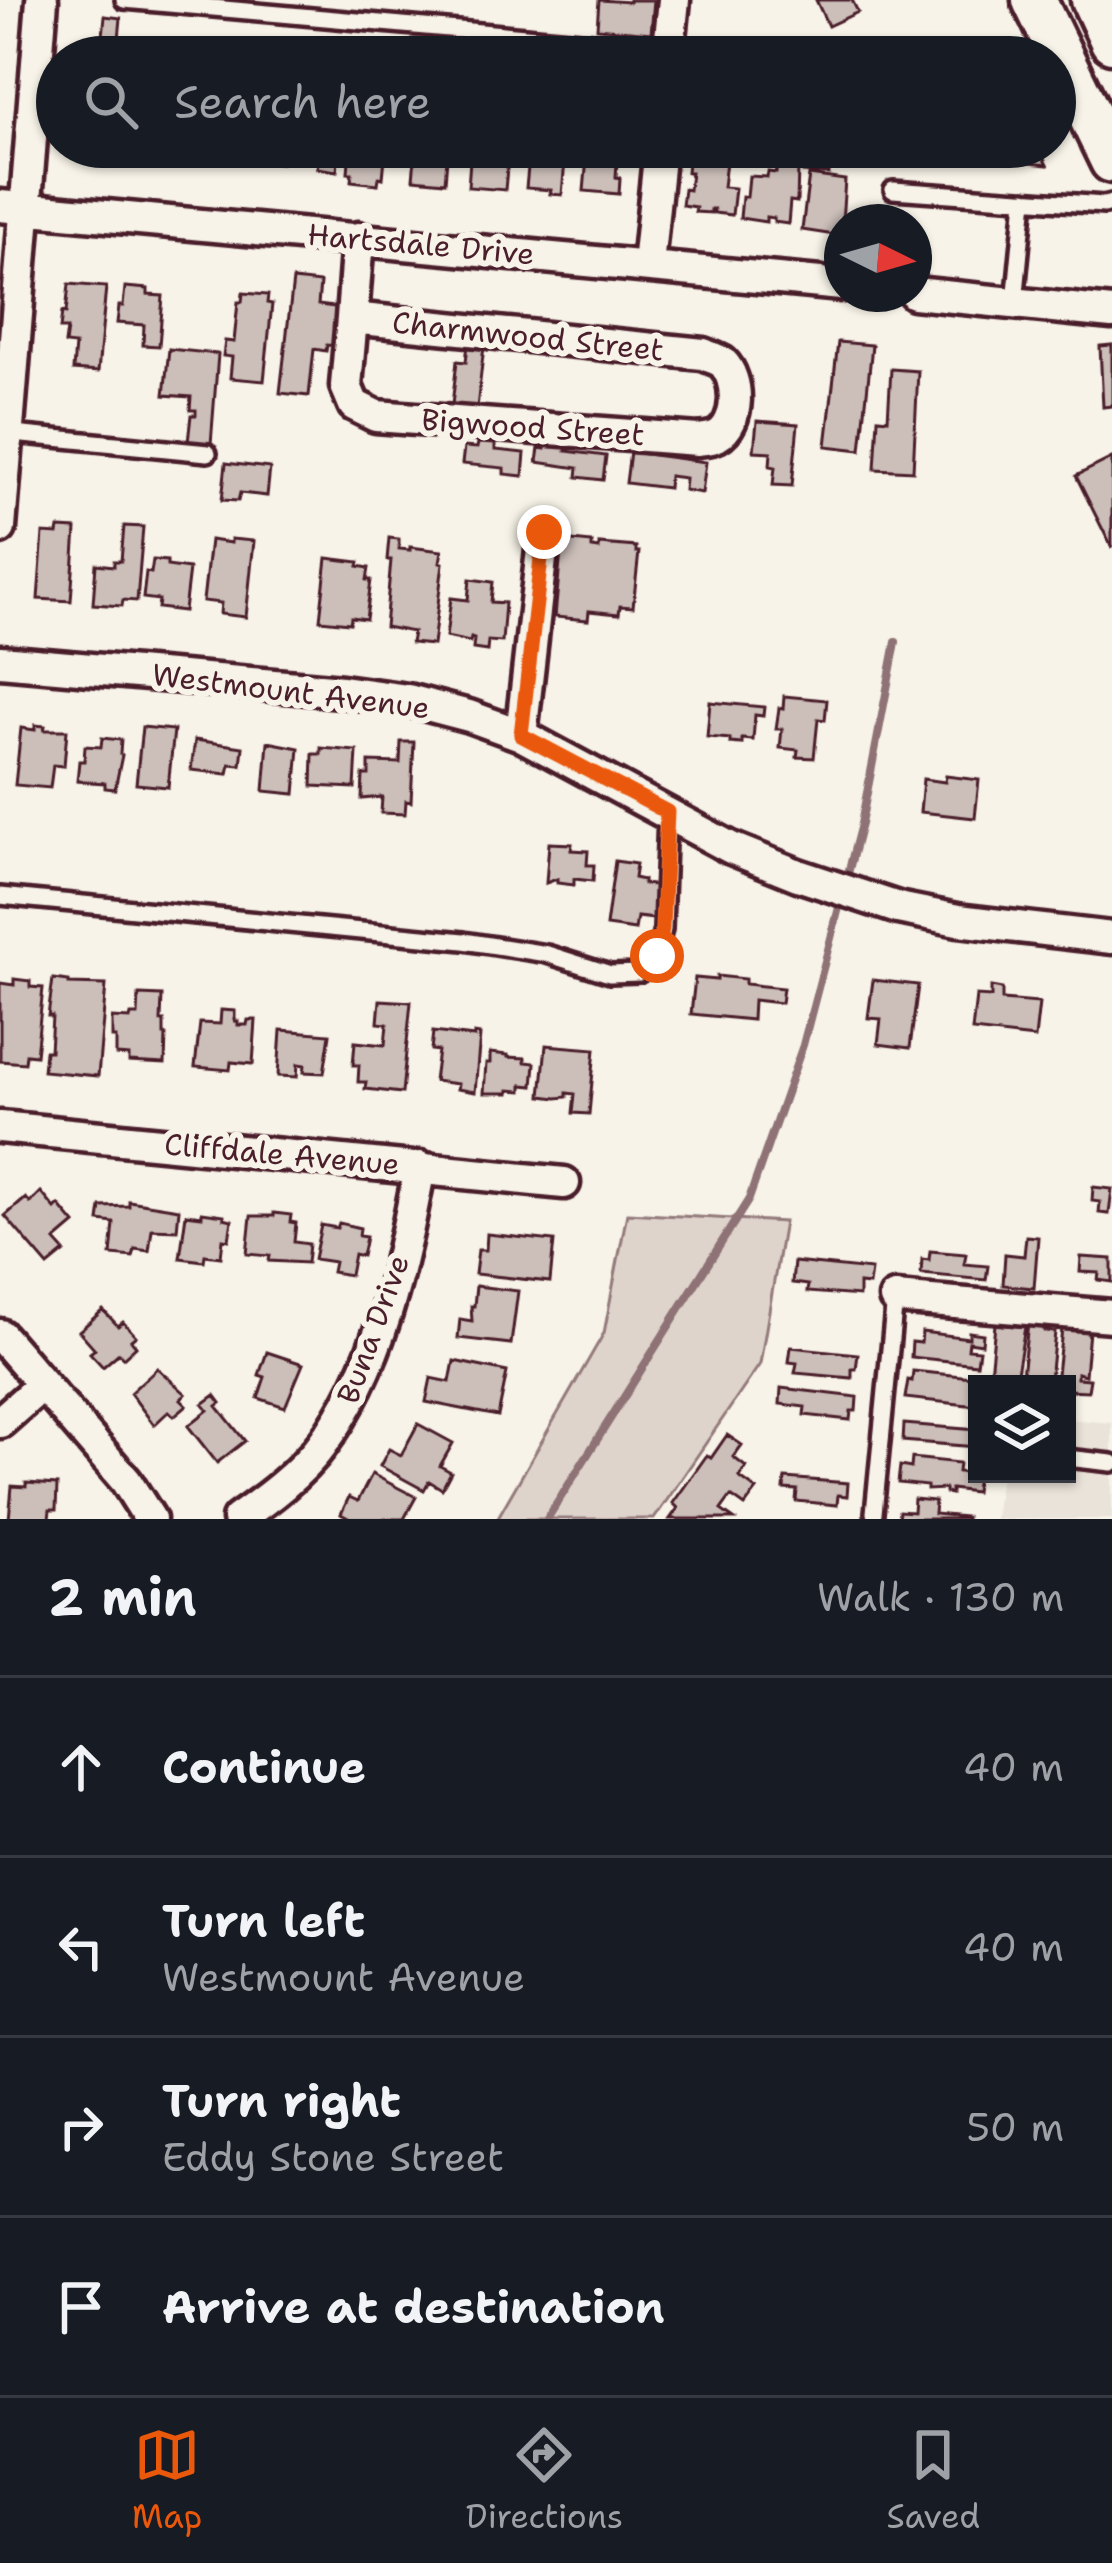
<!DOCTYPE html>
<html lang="en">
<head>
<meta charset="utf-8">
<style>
	body { margin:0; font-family:"Shantell Sans",sans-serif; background:#242831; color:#f1f3f6 }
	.controls { position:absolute; right:36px; bottom:36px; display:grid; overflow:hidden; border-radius:0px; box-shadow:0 3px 9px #0004 }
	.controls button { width:108px; height:108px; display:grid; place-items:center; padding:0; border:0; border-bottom:3px solid #363941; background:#171b24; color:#f1f3f6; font:60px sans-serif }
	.compass { position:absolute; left:824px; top:204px; width:108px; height:108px; border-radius:50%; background:#171b24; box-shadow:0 3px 9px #0004; rotate:95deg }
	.stop { position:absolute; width:36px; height:36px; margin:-27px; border:9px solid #ea580c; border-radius:50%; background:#fff }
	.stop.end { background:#ea580c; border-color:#fff; box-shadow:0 3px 12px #0008 }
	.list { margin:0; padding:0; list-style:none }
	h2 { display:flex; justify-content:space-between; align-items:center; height:156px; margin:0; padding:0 48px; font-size:51px }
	h2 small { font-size:39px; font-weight:400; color:#9ea1a6 }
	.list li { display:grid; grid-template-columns:78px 1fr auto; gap:36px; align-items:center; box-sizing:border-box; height:180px; padding:0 48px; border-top:3px solid #363941 }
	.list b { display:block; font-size:45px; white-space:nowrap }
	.list p { margin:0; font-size:39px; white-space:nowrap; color:#9ea1a6 }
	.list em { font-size:39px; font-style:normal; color:#9ea1a6 }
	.icon { flex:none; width:66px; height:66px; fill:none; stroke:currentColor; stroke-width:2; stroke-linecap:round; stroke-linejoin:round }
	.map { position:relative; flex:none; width:1112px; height:1519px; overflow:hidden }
	.search { position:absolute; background:#171b24; box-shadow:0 3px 9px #0004; left:36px; right:36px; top:36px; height:132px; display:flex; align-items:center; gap:30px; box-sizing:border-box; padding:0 42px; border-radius:66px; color:#9ea1a6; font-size:45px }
	.sheet { height:876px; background:#171b24 }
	nav { display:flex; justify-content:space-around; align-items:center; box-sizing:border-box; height:168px; border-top:3px solid #363941; background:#171b24; font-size:33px; color:#9ea1a6 }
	nav a { display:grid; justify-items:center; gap:6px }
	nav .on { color:#ea580c }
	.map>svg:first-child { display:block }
	.built { fill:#eae3da }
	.green { fill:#ded4cc; stroke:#947a7c; stroke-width:3 }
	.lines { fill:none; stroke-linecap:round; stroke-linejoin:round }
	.stream { stroke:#8e7275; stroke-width:8 }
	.building { fill:#ccbfb9; stroke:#4a1f2b; stroke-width:3 }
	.service-casing { stroke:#4a1f2b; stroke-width:24 }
	.minor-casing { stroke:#4a1f2b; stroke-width:39 }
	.secondary-casing { stroke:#4a1f2b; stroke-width:51 }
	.service { stroke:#f7f3e8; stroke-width:15 }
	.minor { stroke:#f7f3e8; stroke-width:30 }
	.secondary { stroke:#f7f3e8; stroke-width:42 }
	.route { stroke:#ea580c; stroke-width:15 }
	.labels { text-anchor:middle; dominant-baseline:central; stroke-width:12; stroke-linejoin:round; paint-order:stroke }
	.street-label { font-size:30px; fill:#4a1f2b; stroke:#f7f3e8 }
</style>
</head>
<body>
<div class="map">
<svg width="1112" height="1519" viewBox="0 0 1112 1519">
	<rect width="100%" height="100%" fill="#f7f3e8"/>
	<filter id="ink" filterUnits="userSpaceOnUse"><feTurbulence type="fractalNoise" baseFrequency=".00833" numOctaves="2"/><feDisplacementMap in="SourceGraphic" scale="24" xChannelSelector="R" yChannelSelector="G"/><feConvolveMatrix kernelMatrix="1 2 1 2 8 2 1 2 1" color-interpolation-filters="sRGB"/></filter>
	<g filter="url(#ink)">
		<path class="built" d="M 1067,1419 L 1112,1423 L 1112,1519 L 995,1519 L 1001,1474 L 1067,1474 Z"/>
		<path class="green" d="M 627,1213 L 784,1222 L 760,1364 L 654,1519 L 497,1519 L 604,1333 Z"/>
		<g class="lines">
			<path class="stream" d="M 846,881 L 861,824 L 896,642
				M 547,1519 L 749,1199 L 803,1045 L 842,896"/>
		</g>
		<path class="building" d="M 599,0 L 629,2 L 629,0 L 654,0 L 651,33 L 597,28 Z
			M 816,0 L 852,0 L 858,12 L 828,26 Z
			M 105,16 L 121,18 L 119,39 L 111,38 L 110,54 L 115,54 L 115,57 L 81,57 L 82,51 L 86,52 L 87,38 L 103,36 Z
			M 156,147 L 222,147 L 221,160 L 209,159 L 208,161 L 155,153 Z
			M 235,147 L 283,147 L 281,163 L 249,160 L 250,152 L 235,151 Z
			M 300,147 L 339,147 L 337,171 L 317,168 L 319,157 L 300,155 Z
			M 350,147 L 386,147 L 383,178 L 379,177 L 378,184 L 351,181 L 352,173 L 348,173 Z
			M 416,147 L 448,147 L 445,182 L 413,179 Z
			M 471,147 L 509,147 L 505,190 L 468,187 Z
			M 530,147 L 582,147 L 581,150 L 566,149 L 562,195 L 550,194 L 551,190 L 526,188 Z
			M 588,147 L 618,147 L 616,177 L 620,178 L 619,194 L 584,191 Z
			M 710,147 L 722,147 L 721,153 L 727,153 L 723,187 L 735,188 L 732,215 L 714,213 L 714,209 L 711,209 L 711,213 L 695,212 L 696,207 L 682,205 L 684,189 L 689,190 L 691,172 L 687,172 L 688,162 L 693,163 L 694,149 L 710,151 Z
			M 804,147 L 825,147 L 824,160 L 830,160 L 829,174 L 803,172 Z
			M 884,147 L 1038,147 L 1047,165 Z
			M 777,166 L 798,168 L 797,202 L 790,201 L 788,224 L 774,222 L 774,218 L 766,217 L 766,222 L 740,218 L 742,197 L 747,197 L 749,176 L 767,177 L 768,172 L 776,173 Z
			M 809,175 L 845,180 L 841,236 L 802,230 Z
			M 293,280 L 320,283 L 318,305 L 343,308 L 338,346 L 327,345 L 326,351 L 314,349 L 309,396 L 280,393 Z
			M 69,284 L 106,287 L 98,372 L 73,370 L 75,345 L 65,344 L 67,329 L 60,329 L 62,312 L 66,313 Z
			M 125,287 L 148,289 L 148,295 L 163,296 L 159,346 L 143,345 L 144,325 L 117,323 L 119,306 L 123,306 Z
			M 243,293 L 268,295 L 267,303 L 272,304 L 264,381 L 230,378 L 232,357 L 223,356 L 225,341 L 234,342 L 238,302 L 242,302 Z
			M 838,342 L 872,345 L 861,450 L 826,446 Z
			M 468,344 L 484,346 L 477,408 L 452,405 L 457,361 L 466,362 Z
			M 1112,345 L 1112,406 L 1103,407 L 1100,346 Z
			M 169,349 L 218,354 L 211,444 L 188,442 L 191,415 L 196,415 L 196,410 L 190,410 L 191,397 L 164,395 Z
			M 891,369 L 918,371 L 913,471 L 875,469 L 878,418 L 888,419 Z
			M 757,421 L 798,424 L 792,486 L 773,485 L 775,467 L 770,466 L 771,452 L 754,451 Z
			M 546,442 L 567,445 L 566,451 L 606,456 L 603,480 L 577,477 L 578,468 L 537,462 L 539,448 L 545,449 Z
			M 478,443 L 495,444 L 495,450 L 525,453 L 523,476 L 504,474 L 504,468 L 462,464 L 464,447 L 477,448 Z
			M 630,452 L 706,462 L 702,493 L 684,490 L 685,478 L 669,476 L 668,488 L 626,483 Z
			M 1112,458 L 1112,548 L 1076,476 Z
			M 226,463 L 270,468 L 267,496 L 240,493 L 238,501 L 222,500 Z
			M 124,526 L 143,527 L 137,601 L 123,600 L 122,606 L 93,604 L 96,564 L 114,566 L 114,561 L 121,561 Z
			M 59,528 L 76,529 L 71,601 L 38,599 L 43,533 L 58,534 Z
			M 389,538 L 399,539 L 399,549 L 410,550 L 410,547 L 442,551 L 440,562 L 443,563 L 433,645 L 411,643 L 413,632 L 385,627 L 391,560 L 387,560 Z
			M 231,539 L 254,541 L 246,617 L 220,614 L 221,603 L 203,601 L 210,540 L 231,543 Z
			M 562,540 L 592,543 L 592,548 L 599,549 L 599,544 L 636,547 L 636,552 L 639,552 L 633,607 L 620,606 L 619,614 L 589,611 L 588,620 L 555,617 Z
			M 327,558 L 359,562 L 358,566 L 369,568 L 367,580 L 371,580 L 366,619 L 351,617 L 350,623 L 320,620 Z
			M 153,560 L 167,561 L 167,566 L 189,569 L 184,611 L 158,608 L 159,600 L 143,598 L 146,572 L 151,573 Z
			M 470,579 L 493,582 L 491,602 L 505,603 L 502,642 L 488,641 L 487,651 L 473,649 L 474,639 L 471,638 L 470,642 L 446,637 L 451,598 L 468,600 Z
			M 784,696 L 827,700 L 825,720 L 818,719 L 814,758 L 797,757 L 798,750 L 780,748 L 782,729 L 776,729 L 779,708 L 783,709 Z
			M 710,702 L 764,707 L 763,716 L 755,715 L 753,740 L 742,739 L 742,744 L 730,743 L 730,739 L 707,737 Z
			M 35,725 L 45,726 L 44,730 L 67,730 L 64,766 L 53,765 L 50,788 L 15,785 L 21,728 L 35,730 Z
			M 142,727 L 174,730 L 168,787 L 136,784 Z
			M 102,738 L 121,740 L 120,754 L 122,755 L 115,789 L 105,788 L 105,783 L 77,781 L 79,761 L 84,761 L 85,746 L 101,747 Z
			M 195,740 L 243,747 L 241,765 L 230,764 L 228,774 L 191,770 Z
			M 268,742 L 299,748 L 295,794 L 264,791 Z
			M 401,742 L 414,742 L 411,802 L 406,801 L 405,814 L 381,813 L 382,797 L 362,799 L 363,775 L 369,775 L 369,762 L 400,763 Z
			M 321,748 L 357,751 L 355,788 L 312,786 L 313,754 L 321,754 Z
			M 946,776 L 979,780 L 975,818 L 920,812 L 923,779 L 945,782 Z
			M 549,843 L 572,844 L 571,850 L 588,851 L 587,865 L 594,865 L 593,881 L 574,879 L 574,885 L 557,883 L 557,879 L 546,883 Z
			M 615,861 L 636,864 L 634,878 L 643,880 L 643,884 L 661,886 L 654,919 L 637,917 L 635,930 L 606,926 Z
			M 717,976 L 745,979 L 745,984 L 783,988 L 781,1003 L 753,1000 L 752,1020 L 691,1014 L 695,978 L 717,980 Z
			M 14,979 L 30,981 L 30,987 L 43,988 L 36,1055 L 26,1054 L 25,1063 L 0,1061 L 0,983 L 14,985 Z
			M 53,979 L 69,981 L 69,984 L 106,985 L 98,1076 L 43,1071 L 45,1051 L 50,1051 L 52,1016 L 48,1016 Z
			M 873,980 L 918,985 L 910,1048 L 878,1044 L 881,1019 L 868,1018 Z
			M 991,987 L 1002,989 L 1002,1000 L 1039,1003 L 1035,1038 L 972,1031 L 976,996 L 991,997 Z
			M 139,995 L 162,996 L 161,1021 L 164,1021 L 164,1035 L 166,1035 L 165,1064 L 129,1062 L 129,1056 L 116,1055 L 116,1038 L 112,1038 L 112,1018 L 130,1019 L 131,1015 L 138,1015 Z
			M 380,1000 L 411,1002 L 402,1093 L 365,1089 L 366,1082 L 358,1082 L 359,1065 L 353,1065 L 355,1042 L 385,1045 L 387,1024 L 378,1023 Z
			M 221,1010 L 235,1011 L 235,1021 L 238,1021 L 238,1025 L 247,1025 L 248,1020 L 256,1020 L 253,1064 L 231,1062 L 230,1070 L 195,1067 L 200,1023 L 220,1024 Z
			M 281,1030 L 330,1034 L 324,1073 L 304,1072 L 305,1065 L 298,1064 L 297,1077 L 278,1076 Z
			M 433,1032 L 474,1037 L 474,1034 L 480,1035 L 475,1092 L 457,1089 L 458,1084 L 434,1081 L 438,1051 L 431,1050 Z
			M 546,1045 L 595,1049 L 589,1114 L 573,1113 L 575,1094 L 567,1093 L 567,1097 L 557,1098 L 541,1096 Z
			M 490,1053 L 508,1055 L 508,1057 L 525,1058 L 525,1062 L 535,1063 L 533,1086 L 522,1085 L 522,1091 L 509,1090 L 509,1093 L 484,1093 L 486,1063 L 490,1063 Z
			M 1093,1187 L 1112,1189 L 1109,1214 L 1099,1213 L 1100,1202 L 1092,1201 Z
			M 41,1192 L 55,1209 L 59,1205 L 75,1224 L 55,1241 L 65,1252 L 48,1266 L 5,1216 L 26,1198 L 30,1203 Z
			M 129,1201 L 179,1209 L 177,1230 L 152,1229 L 149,1251 L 135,1249 L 133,1257 L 111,1255 L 114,1223 L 99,1221 L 101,1207 L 129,1206 Z
			M 202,1212 L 224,1215 L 224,1218 L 232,1220 L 229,1240 L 223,1239 L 221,1257 L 205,1255 L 204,1261 L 180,1258 L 186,1214 L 202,1216 Z
			M 274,1213 L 291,1215 L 290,1222 L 296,1223 L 294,1242 L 309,1244 L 307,1263 L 269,1261 L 270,1256 L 247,1254 L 251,1216 L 274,1216 Z
			M 339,1223 L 360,1228 L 359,1236 L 366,1237 L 362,1256 L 354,1254 L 350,1275 L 332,1272 L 334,1262 L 314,1259 L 321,1225 L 337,1228 Z
			M 487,1234 L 554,1241 L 550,1282 L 475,1274 L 478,1250 L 486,1250 Z
			M 1026,1236 L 1038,1237 L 1034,1288 L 1003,1285 L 1005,1254 L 1024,1256 Z
			M 930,1251 L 966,1254 L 964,1264 L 988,1266 L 986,1280 L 921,1274 L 922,1259 L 929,1260 Z
			M 1081,1257 L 1112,1259 L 1112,1282 L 1098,1280 L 1099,1273 L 1080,1272 Z
			M 794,1262 L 871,1270 L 869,1285 L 859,1284 L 859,1296 L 807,1292 L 808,1285 L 792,1283 Z
			M 476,1286 L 518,1291 L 511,1344 L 458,1338 L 460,1319 L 472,1321 L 471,1306 L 474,1306 Z
			M 103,1310 L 118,1326 L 123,1322 L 136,1336 L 131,1340 L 136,1346 L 123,1358 L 119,1353 L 103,1367 L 90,1353 L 95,1349 L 79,1331 Z
			M 995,1324 L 1025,1327 L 1015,1384 L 989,1384 Z
			M 1028,1324 L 1044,1326 L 1044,1331 L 1055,1332 L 1050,1380 L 1039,1379 L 1038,1384 L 1021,1384 Z
			M 1062,1329 L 1089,1331 L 1085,1375 L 1077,1373 L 1077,1378 L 1090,1379 L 1088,1391 L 1067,1390 L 1067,1384 L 1056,1384 Z
			M 922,1332 L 969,1338 L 969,1332 L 983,1334 L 982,1344 L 969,1342 L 968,1349 L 979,1350 L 977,1364 L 911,1357 L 912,1342 L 921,1343 Z
			M 791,1347 L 858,1354 L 856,1369 L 852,1369 L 852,1378 L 795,1373 L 797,1363 L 789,1362 Z
			M 267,1352 L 303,1364 L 285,1407 L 258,1398 L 265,1377 L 259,1375 Z
			M 454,1361 L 507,1372 L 498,1416 L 426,1402 L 431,1378 L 450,1382 Z
			M 157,1368 L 186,1394 L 181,1399 L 187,1405 L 174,1416 L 169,1411 L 154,1425 L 130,1393 Z
			M 913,1371 L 972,1377 L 972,1381 L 982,1382 L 977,1384 L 977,1406 L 905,1398 L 908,1380 L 912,1381 Z
			M 781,1388 L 857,1397 L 856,1411 L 851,1411 L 850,1420 L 804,1415 L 805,1407 L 780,1404 Z
			M 215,1395 L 221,1403 L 217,1406 L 245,1441 L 217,1463 L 188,1426 L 208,1410 L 203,1404 Z
			M 418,1424 L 453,1443 L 440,1466 L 451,1472 L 442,1489 L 429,1481 L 424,1490 L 380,1466 L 389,1449 L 401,1455 Z
			M 904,1424 L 977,1430 L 977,1447 L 903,1441 Z
			M 727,1435 L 742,1445 L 733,1457 L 746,1467 L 739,1477 L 757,1490 L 745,1506 L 731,1496 L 721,1510 L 734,1519 L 670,1519 L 678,1508 L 673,1503 L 707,1455 L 711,1458 Z
			M 912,1458 L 959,1463 L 958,1472 L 977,1474 L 975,1492 L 951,1489 L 951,1494 L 945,1493 L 945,1489 L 927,1490 L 927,1486 L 898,1483 L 900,1466 L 911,1468 Z
			M 372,1474 L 416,1497 L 404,1519 L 350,1519 L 341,1514 L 349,1497 L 358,1501 Z
			M 785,1478 L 848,1483 L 847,1496 L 838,1495 L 837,1505 L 796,1501 L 797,1490 L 784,1489 Z
			M 26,1483 L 57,1485 L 56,1510 L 50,1510 L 49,1519 L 9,1519 L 12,1486 L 26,1487 Z
			M 914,1499 L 935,1501 L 934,1514 L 966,1517 L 966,1519 L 898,1519 L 899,1511 L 913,1512 Z"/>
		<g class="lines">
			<g class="service-casing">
				<path id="service" d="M 124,0 L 760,57
					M 893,190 L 1104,205 L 1112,203
					M 1015,303 L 1025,199
					M 3,433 L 208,453
					M 0,896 L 464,941 L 547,954 L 610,974 L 640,973 L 657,956 L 663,929 L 667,814
					M 1067,1458 L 1112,1463
					M 874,1513 L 895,1298"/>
			</g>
			<g class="minor-casing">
				<path id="minor" d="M 668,57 L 674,0
					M 0,206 L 842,285
					M 648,265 L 660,147
					M 914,293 L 1112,313
					M 352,318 L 703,354 C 708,356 717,359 722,362 C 740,379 740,423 717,436 C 711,439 705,439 698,440 L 376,416 L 354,405 L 346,386 Z
					M 352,318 L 358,238
					M 0,528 L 42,0
					M 0,661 L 342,691 L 408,700 L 469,716 L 521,735 L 731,848 L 798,875 L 898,908 L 958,920 L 1112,938
					M 521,735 L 544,532
					M 0,1127 L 564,1183
					M 895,1298 L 1112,1316
					M 0,1335 L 126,1481 L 150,1519
					M 0,1422 L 41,1386
					M 238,1519 C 268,1498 299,1475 321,1446 C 381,1366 402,1263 420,1167"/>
			</g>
			<g class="secondary-casing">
				<path id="secondary" d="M 1034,0 L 1112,161
					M 1093,0 L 1112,41"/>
			</g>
			<use href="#service" class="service"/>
			<use href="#minor" class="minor"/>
			<use href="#secondary" class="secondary"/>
		</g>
	</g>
	<g class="lines" filter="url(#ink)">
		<path class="route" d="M 544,532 L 521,735 L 667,812 L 662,929 L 657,956"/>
	</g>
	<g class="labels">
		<g class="street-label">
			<text transform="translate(421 244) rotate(5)">Hartsdale Drive</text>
			<text transform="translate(528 336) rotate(6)">Charmwood Street</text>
			<text transform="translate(533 427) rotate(4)">Bigwood Street</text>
			<text transform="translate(291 691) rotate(7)">Westmount Avenue</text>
			<text transform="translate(282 1154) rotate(5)">Cliffdale Avenue</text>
			<text transform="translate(373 1329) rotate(-70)">Buna Drive</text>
		</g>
	</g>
</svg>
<div class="controls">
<button><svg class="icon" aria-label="layers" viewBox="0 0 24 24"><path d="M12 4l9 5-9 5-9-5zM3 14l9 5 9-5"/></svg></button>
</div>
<svg class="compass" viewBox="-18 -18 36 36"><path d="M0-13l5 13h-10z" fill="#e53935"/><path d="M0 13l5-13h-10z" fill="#9ea1a6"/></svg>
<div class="stop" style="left:657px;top:956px"></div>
<div class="stop end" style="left:544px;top:532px"></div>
<div class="search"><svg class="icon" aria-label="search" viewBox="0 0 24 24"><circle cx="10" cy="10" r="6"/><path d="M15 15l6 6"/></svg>Search here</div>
</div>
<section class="sheet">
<h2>2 min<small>Walk · 130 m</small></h2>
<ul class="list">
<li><svg class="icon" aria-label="ahead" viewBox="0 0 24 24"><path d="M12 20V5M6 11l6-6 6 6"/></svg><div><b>Continue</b></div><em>40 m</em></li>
<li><svg class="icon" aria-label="left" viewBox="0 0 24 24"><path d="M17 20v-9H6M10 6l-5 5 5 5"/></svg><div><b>Turn left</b><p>Westmount Avenue</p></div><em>40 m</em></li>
<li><svg class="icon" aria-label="right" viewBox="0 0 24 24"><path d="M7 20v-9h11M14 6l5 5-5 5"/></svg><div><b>Turn right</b><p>Eddy Stone Street</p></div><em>50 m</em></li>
<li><svg class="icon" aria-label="arrive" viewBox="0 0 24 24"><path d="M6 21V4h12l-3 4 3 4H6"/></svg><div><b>Arrive at destination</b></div></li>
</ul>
</section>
<nav>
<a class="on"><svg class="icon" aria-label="map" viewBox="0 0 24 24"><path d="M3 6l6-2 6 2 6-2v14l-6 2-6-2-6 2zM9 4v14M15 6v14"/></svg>Map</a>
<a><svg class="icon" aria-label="directions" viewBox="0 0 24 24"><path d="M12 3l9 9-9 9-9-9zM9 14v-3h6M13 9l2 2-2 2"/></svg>Directions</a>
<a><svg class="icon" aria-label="saved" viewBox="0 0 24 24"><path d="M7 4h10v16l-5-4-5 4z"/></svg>Saved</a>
</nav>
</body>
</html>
